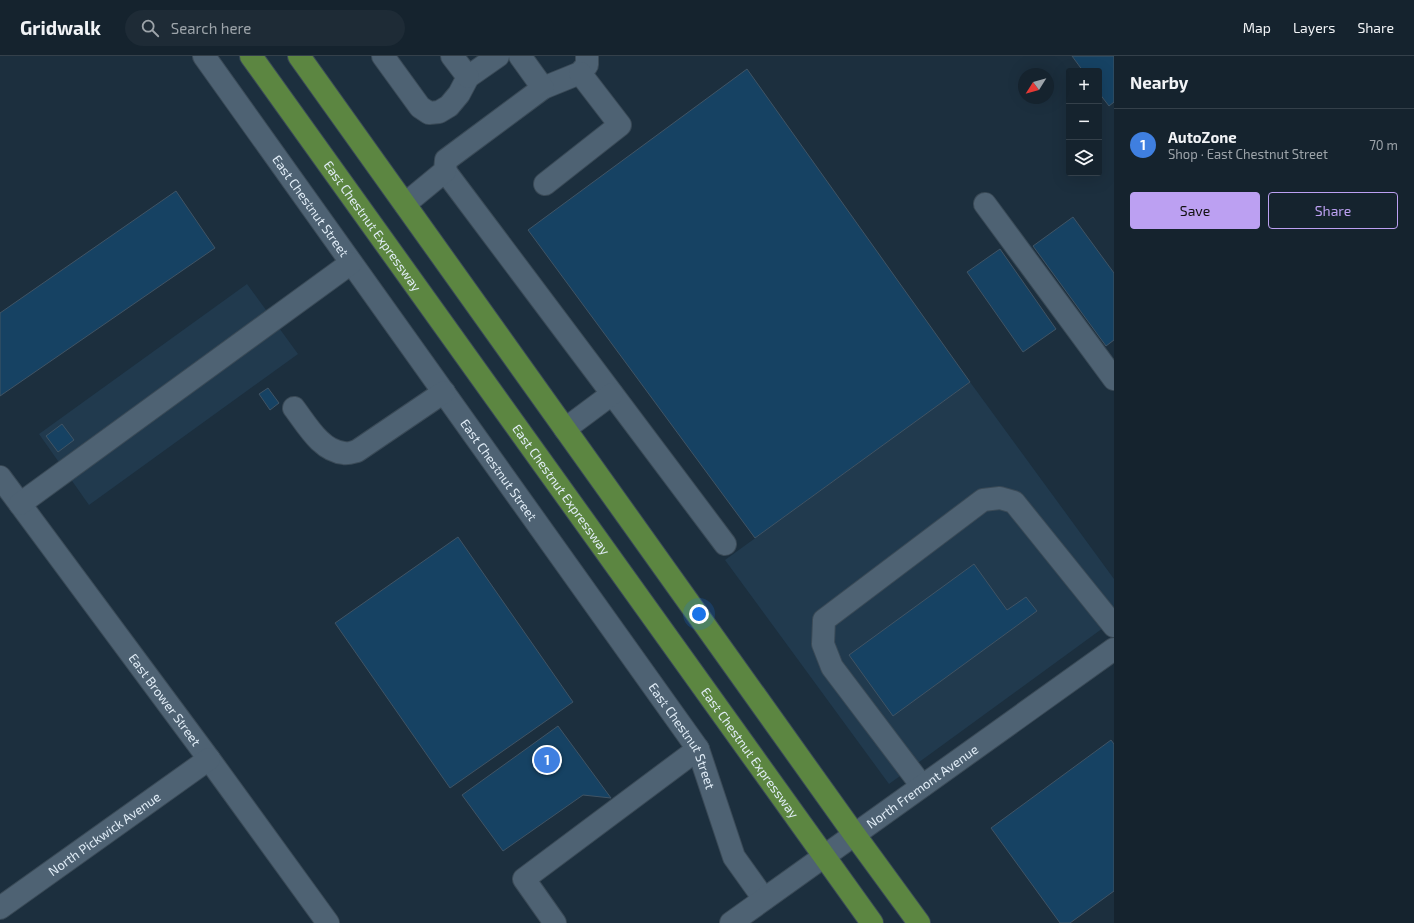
<!DOCTYPE html>
<html lang="en">
<head>
<meta charset="utf-8">
<style>
	body { margin:0; font-family:"Exo 2",sans-serif; background:#1e2b36; color:#f1f3f6 }
	.controls { position:absolute; right:12px; top:12px; display:grid; overflow:hidden; border-radius:4px; box-shadow:0 4px 16px #0002 }
	.controls button { width:36px; height:36px; display:grid; place-items:center; padding:0; border:0; border-bottom:1px solid #34404a; background:#15232e; color:#f1f3f6; font:20px sans-serif }
	.compass { position:absolute; left:1018px; top:12px; width:36px; height:36px; border-radius:50%; background:#15232e; box-shadow:0 4px 16px #0002; rotate:233deg }
	.you { position:absolute; left:699px; top:558px; width:14px; height:14px; margin:-10px; border:3px solid #fff; border-radius:50%; background:#1a73e8; box-shadow:0 0 0 6px #1a73e833 }
	.badge { display:grid; place-items:center; width:26px; height:26px; border-radius:50%; background:#bca0f2; color:#fff; font-size:13px; font-weight:700 }
	.pin { position:absolute; translate:-50% -50%; border:2px solid #fff; box-shadow:0 1px 4px #0006 }
	.list { margin:0; padding:0; list-style:none }
	h2 { display:flex; justify-content:space-between; align-items:center; height:52px; margin:0; padding:0 16px; font-size:17px }
	h2 small { font-size:13px; font-weight:400; color:#9da4aa }
	.list li { display:grid; grid-template-columns:26px 1fr auto; gap:12px; align-items:center; box-sizing:border-box; height:72px; padding:0 16px; border-top:1px solid #34404a }
	.list b { display:block; font-size:15px; white-space:nowrap }
	.list p { margin:0; font-size:13px; white-space:nowrap; color:#9da4aa }
	.list em { font-size:13px; font-style:normal; color:#9da4aa }
	.actions { display:flex; gap:8px; padding:12px 16px }
	.actions a { flex:1; padding:9px 0; border:1px solid #bca0f2; border-radius:4px; text-align:center; font-size:14px; color:#bca0f2 }
	.actions .main { background:#bca0f2; color:#111 }
	.icon { flex:none; width:22px; height:22px; fill:none; stroke:currentColor; stroke-width:2; stroke-linecap:round; stroke-linejoin:round }
	.map { position:relative; flex:none; width:1114px; height:867px; overflow:hidden }
	header { display:flex; align-items:center; gap:24px; box-sizing:border-box; height:56px; padding:0 20px; background:#15232e; border-bottom:1px solid #34404a }
	header strong { font-size:19px }
	nav { display:flex; gap:22px; margin-inline-start:auto; font-size:14px }
	.search { width:280px; height:36px; background:#1e2b36; display:flex; align-items:center; gap:10px; box-sizing:border-box; padding:0 14px; border-radius:22px; color:#9da4aa; font-size:15px }
	main { display:flex }
	aside { flex:1; background:#15232e }
	.map>svg:first-child { display:block }
	.built { fill:#213a4e }
	.building { fill:#164263; stroke:#405465 }
	.lines { fill:none; stroke-linecap:round; stroke-linejoin:round }
	.minor-casing { stroke:#3a4a57; stroke-width:24 }
	.major-casing { stroke:#3a4a57; stroke-width:24 }
	.minor { stroke:#4e6273; stroke-width:22 }
	.major { stroke:#5c8641; stroke-width:22 }
	.labels { text-anchor:middle; dominant-baseline:central; stroke-width:3; stroke-linejoin:round; paint-order:stroke }
	.street-label { font-size:13px; fill:#e1edf7; stroke:#1c2f3e }
</style>
</head>
<body>
<header>
<strong>Gridwalk</strong>
<div class="search"><svg class="icon" aria-label="search" viewBox="0 0 24 24"><circle cx="10" cy="10" r="6"/><path d="M15 15l6 6"/></svg>Search here</div>
<nav><a>Map</a><a>Layers</a><a>Share</a></nav>
</header>
<main>
<div class="map">
<svg width="1114" height="867" viewBox="0 0 1114 867">
	<rect width="100%" height="100%" fill="#1c2f3e"/>
	<path class="built" d="M 247,228 L 298,298 L 89,449 L 39,378 Z
		M 970,326 L 1114,523 L 1114,564 L 889,728 L 725,504 Z"/>
	<path class="building" d="M 1072,0 L 1114,0 L 1114,46 L 1109,50 L 1099,37 L 1099,15 L 1083,15 Z
		M 747,13 L 970,326 L 755,482 L 528,174 Z
		M 176,135 L 215,192 L 0,340 L 0,257 Z
		M 1073,161 L 1114,217 L 1114,284 L 1106,290 L 1033,190 Z
		M 1000,193 L 1056,273 L 1023,296 L 967,216 Z
		M 268,332 L 279,347 L 270,354 L 259,338 Z
		M 62,368 L 74,384 L 58,396 L 46,380 Z
		M 458,481 L 573,646 L 450,732 L 335,567 Z
		M 974,508 L 1007,554 L 1026,541 L 1037,555 L 893,660 L 849,599 Z
		M 558,670 L 611,742 L 583,739 L 503,795 L 462,739 Z
		M 1111,684 L 1114,688 L 1114,835 L 1070,867 L 1060,867 L 991,772 Z"/>
	<g class="lines">
		<g class="minor-casing">
			<g id="minor">
				<path id="s1" d="M 204,0 L 698,693 L 734,801 L 764,843"/>
				<path d="M 383,0 L 420,51 L 429,57 L 439,56 L 449,50 L 459,38 L 468,21 L 498,0"/>
				<path d="M 452,0 L 468,21"/>
				<path d="M 543,32 L 580,17 L 587,9 L 587,0"/>
				<path d="M 445,115 L 725,488"/>
				<path d="M 545,128 L 620,69 L 580,17"/>
				<path d="M 405,148 L 445,115 L 446,104 L 543,32 L 520,0"/>
				<path d="M 985,148 L 1114,323"/>
				<path d="M 294,352 C 307,369 321,395 344,397 C 348,398 353,396 357,395 L 444,336"/>
				<path d="M 565,373 L 612,338"/>
				<path id="s2" d="M 0,421 L 209,703 L 328,867"/>
				<path d="M 20,448 L 351,207"/>
				<path d="M 922,730 L 832,611 L 823,588 L 824,564 L 983,444 L 1000,442 L 1014,446 L 1114,570"/>
				<path id="s3" d="M 0,852 L 209,703"/>
				<path d="M 555,867 L 524,823 L 698,693"/>
				<path id="s4" d="M 731,867 L 1114,593"/>
			</g>
		</g>
		<g class="major-casing">
			<g id="major">
				<path id="s5" d="M 251,0 L 872,867"/>
				<path d="M 299,0 L 854,778 L 919,867"/>
			</g>
		</g>
		<use href="#minor" class="minor"/>
		<use href="#major" class="major"/>
	</g>
	<g class="labels">
		<g class="street-label">
			<text stroke="none"><textPath href="#s1" startOffset="184">East Chestnut Street</textPath></text>
			<text stroke="none"><textPath href="#s5" startOffset="209">East Chestnut Expressway</textPath></text>
			<text stroke="none"><textPath href="#s1" startOffset="508">East Chestnut Street</textPath></text>
			<text stroke="none"><textPath href="#s5" startOffset="533">East Chestnut Expressway</textPath></text>
			<text stroke="none"><textPath href="#s2" startOffset="277">East Brower Street</textPath></text>
			<text stroke="none"><textPath href="#s1" startOffset="832">East Chestnut Street</textPath></text>
			<text stroke="none"><textPath href="#s5" startOffset="857">East Chestnut Expressway</textPath></text>
			<text stroke="none"><textPath href="#s4" startOffset="235">North Fremont Avenue</textPath></text>
			<text stroke="none"><textPath href="#s3" startOffset="128">North Pickwick Avenue</textPath></text>
		</g>
	</g>
</svg>
<div class="controls">
<button>+</button>
<button>−</button>
<button><svg class="icon" aria-label="layers" viewBox="0 0 24 24"><path d="M12 4l9 5-9 5-9-5zM3 14l9 5 9-5"/></svg></button>
</div>
<svg class="compass" viewBox="-18 -18 36 36"><path d="M0-13l5 13h-10z" fill="#e53935"/><path d="M0 13l5-13h-10z" fill="#9da4aa"/></svg>
<div class="you"></div>
<div class="pin badge" style="left:547px;top:704px;background:#3f7fe0">1</div>
</div>
<aside>
<h2>Nearby<small></small></h2>
<ul class="list">
<li><span class="badge" style="background:#3f7fe0">1</span><div><b>AutoZone</b><p>Shop · East Chestnut Street</p></div><em>70 m</em></li>
</ul>
<div class="actions"><a class="main">Save</a><a>Share</a></div>
</aside>
</main>
</body>
</html>
